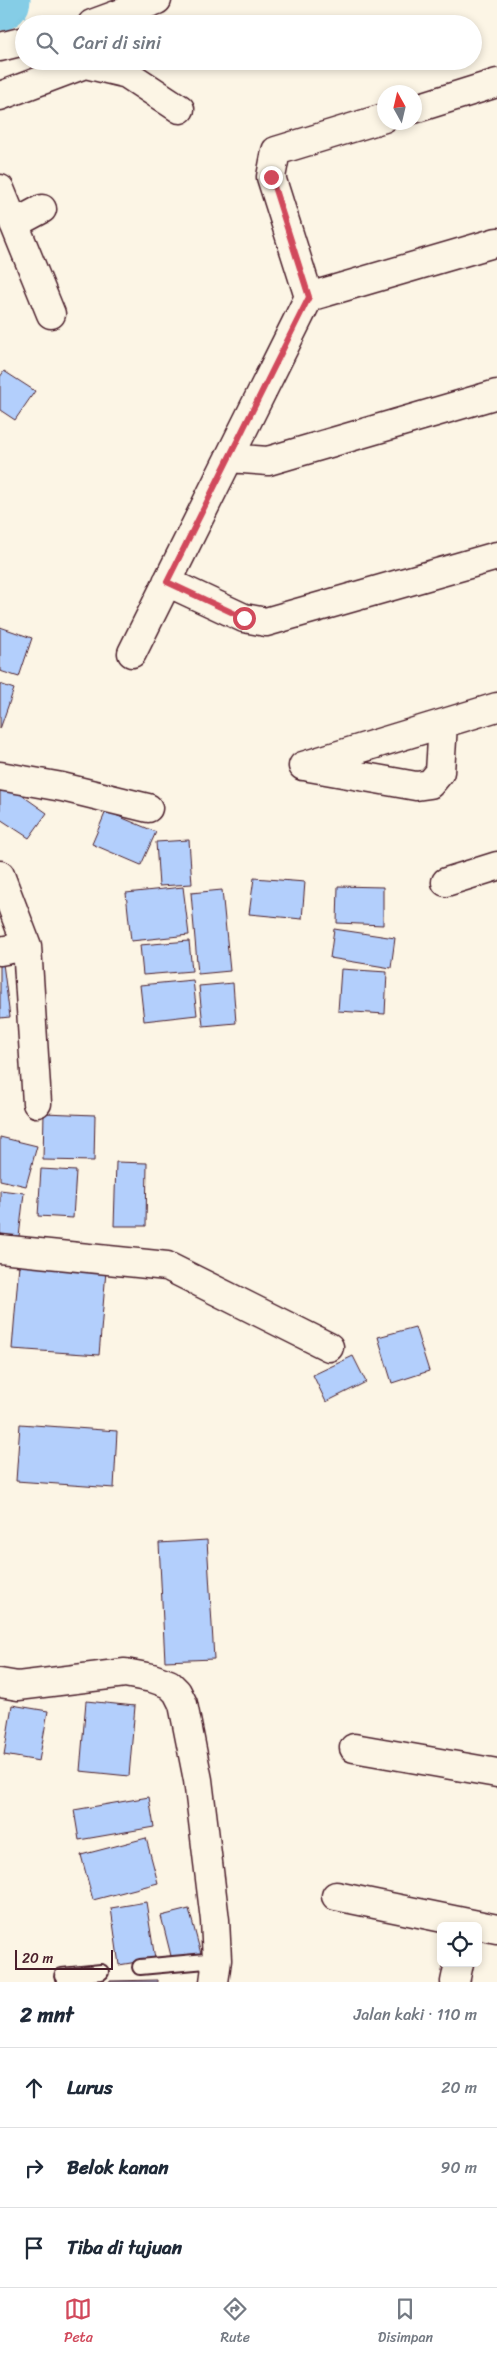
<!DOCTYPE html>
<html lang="id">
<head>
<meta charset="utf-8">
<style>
	body { margin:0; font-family:Sriracha,sans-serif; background:#f2f2f3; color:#1f2937 }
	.controls { position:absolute; right:15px; bottom:15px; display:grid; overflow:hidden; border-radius:8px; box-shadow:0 2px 8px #0003 }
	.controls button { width:45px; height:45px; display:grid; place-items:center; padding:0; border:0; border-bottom:1px solid #e0e1e3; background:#fff; color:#1f2937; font:25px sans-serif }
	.compass { position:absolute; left:377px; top:85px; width:45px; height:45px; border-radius:50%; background:#fff; box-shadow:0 2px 8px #0003; rotate:352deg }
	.scale { position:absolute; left:15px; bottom:12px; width:98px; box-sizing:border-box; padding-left:5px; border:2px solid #4a1f2b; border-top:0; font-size:14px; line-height:18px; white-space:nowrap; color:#4a1f2b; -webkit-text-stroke:4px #fcf5e5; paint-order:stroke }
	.stop { position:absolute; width:15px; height:15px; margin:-11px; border:4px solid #d1495b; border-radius:50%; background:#fff }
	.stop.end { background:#d1495b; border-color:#fff; box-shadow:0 1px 5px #0008 }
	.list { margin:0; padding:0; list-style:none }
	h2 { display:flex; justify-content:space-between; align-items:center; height:65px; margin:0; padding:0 20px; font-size:21px }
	h2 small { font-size:16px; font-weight:400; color:#747a83 }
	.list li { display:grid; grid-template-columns:32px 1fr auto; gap:15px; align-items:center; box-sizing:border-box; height:80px; padding:0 20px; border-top:1px solid #e0e1e3 }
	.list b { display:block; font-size:19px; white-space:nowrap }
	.list em { font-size:16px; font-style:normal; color:#747a83 }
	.icon { flex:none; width:28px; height:28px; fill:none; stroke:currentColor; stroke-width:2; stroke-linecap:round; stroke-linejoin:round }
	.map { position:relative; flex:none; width:497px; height:1982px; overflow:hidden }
	.search { position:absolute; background:#fff; box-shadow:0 2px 8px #0003; left:15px; right:15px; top:15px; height:55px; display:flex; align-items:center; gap:12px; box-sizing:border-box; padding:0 18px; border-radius:28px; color:#747a83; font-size:19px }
	.sheet { height:305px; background:#fff }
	nav { display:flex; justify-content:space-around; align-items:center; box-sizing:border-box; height:70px; border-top:1px solid #e0e1e3; background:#fff; font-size:14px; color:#747a83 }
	nav a { display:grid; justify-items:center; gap:2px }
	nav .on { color:#d1495b }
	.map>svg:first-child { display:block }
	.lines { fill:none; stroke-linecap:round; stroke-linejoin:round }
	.river { stroke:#85cde6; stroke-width:59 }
	.building { fill:#b3cffc; stroke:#4a1f2b }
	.lane-casing { stroke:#4a1f2b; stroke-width:18 }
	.street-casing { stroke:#4a1f2b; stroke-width:31 }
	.lane { stroke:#fcf5e5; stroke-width:14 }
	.street { stroke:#fcf5e5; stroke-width:28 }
	.route { stroke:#d1495b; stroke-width:6 }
</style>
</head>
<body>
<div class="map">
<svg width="497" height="1982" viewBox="0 0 497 1982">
	<rect width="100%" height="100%" fill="#fcf5e5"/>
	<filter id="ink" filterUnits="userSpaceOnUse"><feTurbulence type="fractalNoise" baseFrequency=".02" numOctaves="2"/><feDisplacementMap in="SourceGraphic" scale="10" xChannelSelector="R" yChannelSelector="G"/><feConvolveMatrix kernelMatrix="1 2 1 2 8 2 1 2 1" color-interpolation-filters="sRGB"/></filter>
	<g filter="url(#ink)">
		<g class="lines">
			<path class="river" d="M 0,1 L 1,0"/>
		</g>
		<path class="building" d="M 4,371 L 35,391 L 15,420 L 0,410 L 0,377 Z
			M 0,627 L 32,638 L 19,677 L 0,671 Z
			M 0,684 L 14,689 L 0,729 Z
			M 0,780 L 47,813 L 29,838 L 0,819 Z
			M 106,811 L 156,832 L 141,865 L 92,844 Z
			M 189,840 L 192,884 L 159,886 L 156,842 Z
			M 254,878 L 305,882 L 302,919 L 249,914 Z
			M 338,886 L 383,887 L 383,925 L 337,923 Z
			M 183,887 L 189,935 L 131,941 L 126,893 Z
			M 222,890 L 230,971 L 198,974 L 191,893 Z
			M 334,929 L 395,938 L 391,968 L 330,958 Z
			M 189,941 L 192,971 L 143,975 L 140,945 Z
			M 0,956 L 2,956 L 10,1017 L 0,1018 Z
			M 341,969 L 387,972 L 385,1014 L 338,1011 Z
			M 193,980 L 197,1015 L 144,1021 L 140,985 Z
			M 233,983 L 236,1023 L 203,1026 L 199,986 Z
			M 44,1113 L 95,1115 L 94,1161 L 43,1160 Z
			M 0,1137 L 37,1146 L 26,1186 L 0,1180 Z
			M 116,1162 L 147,1163 L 146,1226 L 114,1226 Z
			M 41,1169 L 76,1171 L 73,1218 L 38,1216 Z
			M 0,1190 L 24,1193 L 19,1237 L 0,1234 Z
			M 19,1264 L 106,1271 L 99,1355 L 12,1349 Z
			M 415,1327 L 429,1371 L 392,1383 L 378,1337 Z
			M 353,1356 L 366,1382 L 326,1402 L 313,1375 Z
			M 20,1424 L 117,1431 L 114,1488 L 16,1481 Z
			M 207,1540 L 214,1659 L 165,1661 L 159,1543 Z
			M 86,1701 L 135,1706 L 129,1776 L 80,1771 Z
			M 12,1705 L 48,1711 L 39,1761 L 4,1755 Z
			M 149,1797 L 154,1827 L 79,1840 L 74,1810 Z
			M 146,1838 L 158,1883 L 93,1900 L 81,1855 Z
			M 146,1902 L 155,1959 L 119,1965 L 111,1908 Z
			M 189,1909 L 201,1954 L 172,1960 L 161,1916 Z
			M 158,1980 L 158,1982 L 109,1982 L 109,1981 Z"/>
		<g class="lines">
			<g class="lane-casing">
				<path id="lane" d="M 140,1967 L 217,1960
					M 62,1976 L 101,1972"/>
			</g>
			<g class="street-casing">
				<path id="street" d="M 92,24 L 157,0
					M 0,47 L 24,41
					M 0,96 L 85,64 L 127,74 L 180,109
					M 414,109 L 497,83
					M 384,118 L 276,151 L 271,177 L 309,297 L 497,242
					M 0,189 L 51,314
					M 14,224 L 42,209
					M 229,458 L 268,461 L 497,394
					M 167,582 L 244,618 L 266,622 L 497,556
					M 132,653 L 309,297
					M 303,766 L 497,707
					M 309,767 L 416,786 L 430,784 L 440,772 L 443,724
					M 0,776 L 62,787 L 148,808
					M 0,875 L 27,946 L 37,1103
					M 446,882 L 497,866
					M 0,951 L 27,946
					M 0,1249 L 167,1266 L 329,1347
					M 0,1683 L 18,1686 L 125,1673 L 152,1678 L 169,1684 L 177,1692 L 183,1704 L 198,1780 L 215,1920 L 217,1960 L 214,1982
					M 354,1748 L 497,1773
					M 336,1896 L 497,1929
					M 455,1982 L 459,1963"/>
			</g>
			<use href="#lane" class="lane"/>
			<use href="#street" class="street"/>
		</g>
	</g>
	<g class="lines" filter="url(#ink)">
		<path class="route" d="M 244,618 L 167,582 L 309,297 L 271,177"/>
	</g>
</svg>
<div class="controls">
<button><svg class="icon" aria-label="locate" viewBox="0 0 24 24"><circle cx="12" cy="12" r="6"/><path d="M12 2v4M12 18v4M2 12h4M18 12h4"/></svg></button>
</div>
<svg class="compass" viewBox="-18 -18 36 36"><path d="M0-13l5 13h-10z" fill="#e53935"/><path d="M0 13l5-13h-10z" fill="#747a83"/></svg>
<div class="scale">20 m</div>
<div class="stop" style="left:244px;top:618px"></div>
<div class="stop end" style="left:271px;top:177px"></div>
<div class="search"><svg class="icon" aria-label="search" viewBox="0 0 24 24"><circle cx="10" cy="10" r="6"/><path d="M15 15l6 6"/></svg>Cari di sini</div>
</div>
<section class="sheet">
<h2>2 mnt<small>Jalan kaki · 110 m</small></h2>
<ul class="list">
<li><svg class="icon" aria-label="ahead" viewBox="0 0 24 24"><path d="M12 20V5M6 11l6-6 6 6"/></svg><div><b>Lurus</b></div><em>20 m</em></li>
<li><svg class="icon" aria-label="right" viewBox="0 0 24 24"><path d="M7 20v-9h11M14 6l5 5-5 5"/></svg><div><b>Belok kanan</b></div><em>90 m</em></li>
<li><svg class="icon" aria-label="arrive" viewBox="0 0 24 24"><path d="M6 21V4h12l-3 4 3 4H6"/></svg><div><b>Tiba di tujuan</b></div></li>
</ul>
</section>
<nav>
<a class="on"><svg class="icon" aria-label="map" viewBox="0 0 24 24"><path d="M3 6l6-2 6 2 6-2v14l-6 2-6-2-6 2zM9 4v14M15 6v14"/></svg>Peta</a>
<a><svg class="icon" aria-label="directions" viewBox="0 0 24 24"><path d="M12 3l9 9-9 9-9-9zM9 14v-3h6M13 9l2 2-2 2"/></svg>Rute</a>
<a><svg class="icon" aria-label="saved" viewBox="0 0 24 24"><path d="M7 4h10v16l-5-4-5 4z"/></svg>Disimpan</a>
</nav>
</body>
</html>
